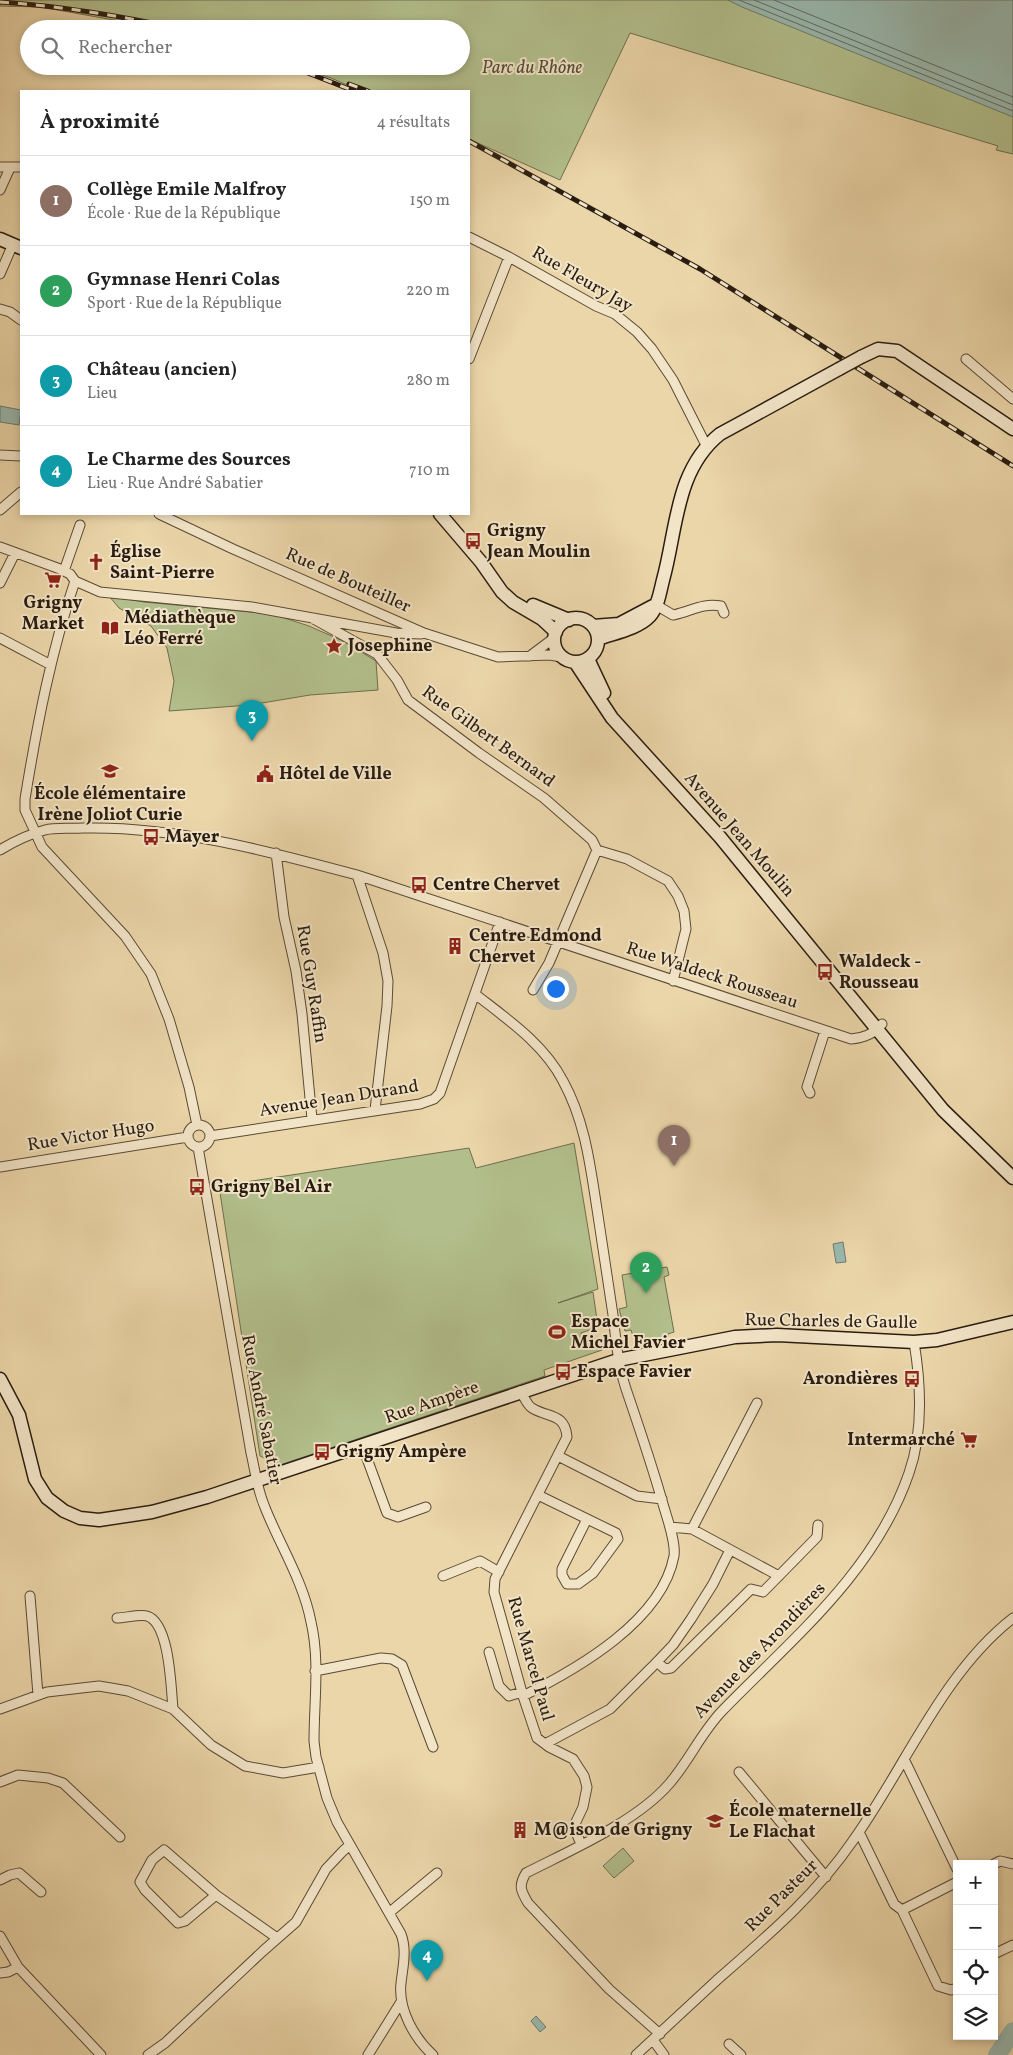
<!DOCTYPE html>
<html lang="fr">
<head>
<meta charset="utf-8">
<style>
	body { margin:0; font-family:Vollkorn,serif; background:#f2f2f2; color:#222 }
	.controls { position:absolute; right:15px; bottom:15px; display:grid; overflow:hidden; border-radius:0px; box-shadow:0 2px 8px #0003 }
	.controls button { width:45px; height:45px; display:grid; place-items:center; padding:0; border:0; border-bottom:1px solid #e0e0e0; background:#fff; color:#222; font:25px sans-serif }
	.you { position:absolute; left:555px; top:988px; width:18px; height:18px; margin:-12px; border:4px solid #fff; border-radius:50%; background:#1a73e8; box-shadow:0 0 0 8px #1a73e833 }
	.badge { display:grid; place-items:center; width:32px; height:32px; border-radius:50%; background:#8f2418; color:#fff; font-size:16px; font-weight:700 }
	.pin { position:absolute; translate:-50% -41px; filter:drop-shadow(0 1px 2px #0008) }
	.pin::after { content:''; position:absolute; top:26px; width:18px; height:15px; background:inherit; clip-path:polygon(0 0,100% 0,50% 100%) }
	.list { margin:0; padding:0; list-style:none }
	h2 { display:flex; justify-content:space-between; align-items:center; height:65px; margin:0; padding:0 20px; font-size:21px }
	h2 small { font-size:16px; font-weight:400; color:#767676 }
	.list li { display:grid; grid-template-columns:32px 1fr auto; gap:15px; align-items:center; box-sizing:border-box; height:90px; padding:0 20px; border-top:1px solid #e0e0e0 }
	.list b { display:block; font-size:19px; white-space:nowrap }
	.list p { margin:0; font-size:16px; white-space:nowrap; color:#767676 }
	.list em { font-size:16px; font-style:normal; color:#767676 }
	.icon { flex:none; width:28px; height:28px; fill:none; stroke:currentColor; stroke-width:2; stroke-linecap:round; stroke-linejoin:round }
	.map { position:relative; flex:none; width:1013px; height:2055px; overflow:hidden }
	.search { position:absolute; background:#fff; box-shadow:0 2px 8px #0003; left:20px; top:20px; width:450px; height:55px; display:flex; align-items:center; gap:12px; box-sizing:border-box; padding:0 18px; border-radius:28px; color:#767676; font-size:19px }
	.panel { position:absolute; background:#fff; box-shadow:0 2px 8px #0003; left:20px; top:90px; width:450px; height:425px; border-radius:0px }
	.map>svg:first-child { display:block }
	.green { fill:#b2bf8c; stroke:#6e6e4e }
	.water { fill:#99b8ae; stroke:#6c7a6f }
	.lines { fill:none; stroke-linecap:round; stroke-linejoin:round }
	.shore { stroke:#616a5f; stroke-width:1 }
	.river { stroke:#99b8ae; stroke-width:18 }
	.street-casing { stroke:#5a4a36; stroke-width:11 }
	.secondary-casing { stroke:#291c10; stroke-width:15 }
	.street { stroke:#f2e4c7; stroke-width:9 }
	.secondary { stroke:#f2e4c7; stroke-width:12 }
	.rail-casing { stroke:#291c10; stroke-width:5 }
	.rail { stroke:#f2e4c7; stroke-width:3; stroke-dasharray:9; stroke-linecap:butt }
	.secondary-bridge-casing { stroke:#291c10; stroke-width:15; stroke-linecap:butt }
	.secondary-bridge { stroke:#f2e4c7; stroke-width:12 }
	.labels { text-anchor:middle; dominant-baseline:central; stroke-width:4; stroke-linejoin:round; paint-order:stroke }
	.park-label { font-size:18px; font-style:italic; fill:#524d35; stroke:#f2e4c7 }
	.street-label { font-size:18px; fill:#291c10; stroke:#f2e4c7 }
	.poi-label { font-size:18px; font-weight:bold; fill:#291c10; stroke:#f2e4c7; text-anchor:start }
</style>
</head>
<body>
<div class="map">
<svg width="1013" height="2055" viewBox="0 0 1013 2055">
	<rect width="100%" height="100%" fill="#ebd6a9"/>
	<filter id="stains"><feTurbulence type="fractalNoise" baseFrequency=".004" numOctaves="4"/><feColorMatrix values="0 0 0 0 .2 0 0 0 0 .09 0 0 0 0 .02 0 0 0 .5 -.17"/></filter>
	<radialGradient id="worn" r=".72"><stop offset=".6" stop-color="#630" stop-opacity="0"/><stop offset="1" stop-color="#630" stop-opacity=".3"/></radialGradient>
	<path class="green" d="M 0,0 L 1013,0 L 1013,154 L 996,150 L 998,146 L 630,33 L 560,180 L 469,139 L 469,91 L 361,91 L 331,78 L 294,66 L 461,66 L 461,29 L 164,29 L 41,7 L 0,6 Z
		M 109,596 L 144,602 L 272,614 L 309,626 L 343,641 L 376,661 L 378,690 L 310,695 L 250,705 L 169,711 L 174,681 L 167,648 L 151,626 L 119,608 Z
		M 574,1143 L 598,1289 L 558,1303 L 593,1292 L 598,1327 L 581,1333 L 584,1342 L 598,1338 L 602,1350 L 544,1370 L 545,1376 L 280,1465 L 260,1456 L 219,1186 L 469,1148 L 476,1168 Z
		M 667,1267 L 669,1275 L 664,1277 L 674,1332 L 668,1334 L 668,1337 L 640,1343 L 639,1335 L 633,1336 L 631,1330 L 625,1331 L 619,1309 L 627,1307 L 622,1275 Z
		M 623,1848 L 634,1861 L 614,1878 L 603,1866 Z"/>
	<path class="water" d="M 728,0 L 1013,0 L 1013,117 L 742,7 Z
		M 0,406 L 21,410 L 19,425 L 0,422 Z
		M 843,1242 L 846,1262 L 836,1263 L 833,1244 Z
		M 536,2016 L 546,2027 L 540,2032 L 531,2021 Z"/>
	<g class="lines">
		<path class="shore" d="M 739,0 L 1013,111
			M 754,0 L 1013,105
			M 774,0 L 1013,97"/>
		<path class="river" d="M 997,2055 L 1013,2031"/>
		<g class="street-casing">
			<path id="street" d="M 0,167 L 21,167
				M 0,190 L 10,168
				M 469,237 L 509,257 L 596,306 L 615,314 L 637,332 L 652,349 L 673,380 L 707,447
				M 0,274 L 13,244
				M 0,309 L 10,312 L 21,320
				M 469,359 L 509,257
				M 966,359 L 1013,399
				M 0,455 L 21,456
				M 0,510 L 21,492
				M 159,514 L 233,549 L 424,633 L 498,657 L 550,655 L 561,657
				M 0,547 L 60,569 L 70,574 L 75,581
				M 64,571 L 80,525
				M 75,581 C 51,652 37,725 25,799 L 25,810 L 42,847 L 125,936 L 151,974 L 169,1019 L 189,1087 L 197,1125
				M 75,581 L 100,592 L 252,607 L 396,633 L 421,634
				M 0,583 L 15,553
				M 656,605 L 673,615 C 692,611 701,603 721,606 L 724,613
				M 312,618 L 377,654 L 397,680 L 408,700 L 479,753 L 544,798 L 592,840 L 597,850 L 627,859 L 668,881 L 678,896 L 684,911 L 686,929 L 673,981
				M 0,638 L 51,665
				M 530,656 L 554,638
				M 0,850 C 13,842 30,834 45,830 C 56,827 71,829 83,828 C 176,826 268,851 357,875 L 851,1039 C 864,1038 874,1034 882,1024
				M 276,853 L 284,917 L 296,971 L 302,1014 L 312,1119
				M 357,875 L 383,953 L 388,981 L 387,1006 L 375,1110
				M 533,990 L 549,963 L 597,850
				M 475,994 C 507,1019 544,1044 563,1081 C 585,1121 590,1164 597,1209 C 602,1244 608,1280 613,1315 C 616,1341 618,1365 626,1389 C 639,1427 652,1465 663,1504 C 667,1518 676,1542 674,1556 C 662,1621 577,1669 523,1696
				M 810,1093 L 807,1087 L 825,1031
				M188 1136a11 11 0 1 1 22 0a11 11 0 1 1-22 0Z
				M 210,1136 L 420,1104 L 434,1099 L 440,1093 L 500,922
				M 198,1147 L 251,1453 C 255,1470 257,1488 264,1505 C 279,1544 303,1580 311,1622 C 320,1660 314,1702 314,1741 L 316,1757 L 327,1798 L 337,1822 L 401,1934 C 407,1950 403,1966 401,1983 C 398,2009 414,2038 433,2055
				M 0,1167 L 188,1137
				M 520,1391 C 524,1396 527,1405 532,1408 C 548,1418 565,1413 567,1437 L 495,1579 L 494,1592 L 523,1696 L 537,1738 L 549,1747 L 573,1759 L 584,1776 L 587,1787 L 583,1807 L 575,1824 L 575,1830 L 581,1844
				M 362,1445 L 387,1513 L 398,1517 L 426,1507
				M 558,1456 L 637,1496 L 662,1499
				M 538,1495 L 616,1533 L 618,1539 L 593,1573 L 578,1584 L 567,1584 L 562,1575 L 562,1569 L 587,1519
				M 670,1527 L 692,1529 L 779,1576
				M 692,1529 L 757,1403
				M 443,1576 L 480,1561 L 499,1572
				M 30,1596 L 38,1695
				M 117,1618 C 125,1618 139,1614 147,1616 C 170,1623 171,1689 173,1709
				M 489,1652 L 499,1686 L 509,1696 L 522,1692
				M 657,1662 L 665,1669 L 671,1668 L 751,1589 L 763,1592 L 817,1537 L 818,1525
				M 315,1671 L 381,1658 L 392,1659 L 402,1665 L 433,1747
				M 0,1709 L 47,1692 L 99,1686 L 128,1691 L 173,1709 L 211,1745 L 245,1766 L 283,1773 L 319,1767
				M 545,1744 L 610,1709 L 653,1666 L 673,1645 L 691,1619 L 713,1584 L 730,1550
				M 904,1759 L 957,1869
				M 739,1772 L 826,1877
				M 0,1782 L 18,1775 L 48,1778 L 63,1783 L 120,1837
				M 859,1832 L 894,1904 L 902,1910
				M 994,1864 L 1000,1861 L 1013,1864
				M 0,1880 L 10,1875 L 19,1873 L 41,1892
				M 957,1882 L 902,1910 L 938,1986 L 951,1990 L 957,1988
				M 216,1895 L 185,1921 L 178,1923 L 145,1890 L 140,1882 L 152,1860 L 164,1850 L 216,1895 L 277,1938
				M 390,1912 L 437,1873
				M 0,1936 L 18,1967
				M 994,1954 L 1013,1945
				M 0,1973 L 8,1972 L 18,1967 L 101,2055
				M 660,2034 L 609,1989 L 528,1903 C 521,1891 518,1886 526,1873 C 571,1850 636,1822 669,1784 C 689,1761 701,1733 722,1711 C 793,1638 875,1572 909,1473 C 923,1433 921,1384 914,1342
				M 653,2040 L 664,2055
				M 729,2044 L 741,2055
				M 148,2055 L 165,2043 L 263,1951 L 296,1922 L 326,1869 L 343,1851 L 350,1845
				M 368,2055 L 401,2002
				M 636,2055 C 663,2030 690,2005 717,1980 C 766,1937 815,1896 852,1842 C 904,1770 942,1673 1013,1618"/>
		</g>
		<g class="secondary-casing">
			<path id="secondary" d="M 0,239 L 21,248
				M 861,357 L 878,349 L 897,351 L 1013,429
				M 440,514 L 481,562 L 502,592 L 513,602 L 542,619 L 556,632
				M 533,605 L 569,620
				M554 640a22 22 0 1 1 44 0a22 22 0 1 1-44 0Z
				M 593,626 L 619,624 L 653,606
				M 598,639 C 614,633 638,629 650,616 C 658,607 660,592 663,580 C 677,530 675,470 720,434 L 839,369
				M 588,659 L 604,693
				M 575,662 L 612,718 L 720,837 L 943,1110 L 1013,1178
				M 0,1379 L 19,1415 L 35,1479 L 47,1498 L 64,1511 L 80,1518 L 99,1520 L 152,1512 L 207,1497 L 618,1360 L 735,1337 L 777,1335 L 914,1342 L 937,1340 L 1013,1322"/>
		</g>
		<use href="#street" class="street"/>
		<use href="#secondary" class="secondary"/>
		<g class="rail-casing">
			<path id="rail" d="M 0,2 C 61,6 121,16 181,29
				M 290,66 L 354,91
				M 349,84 L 368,91
				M 469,141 L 700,269 L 1013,466"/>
		</g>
		<use href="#rail" class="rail"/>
		<g class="secondary-bridge-casing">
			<path id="secondary-bridge" d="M 839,369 L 861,357"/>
		</g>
		<use href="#secondary-bridge" class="secondary-bridge"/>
	</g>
	<defs>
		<g id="bus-bare" transform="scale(1.35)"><path d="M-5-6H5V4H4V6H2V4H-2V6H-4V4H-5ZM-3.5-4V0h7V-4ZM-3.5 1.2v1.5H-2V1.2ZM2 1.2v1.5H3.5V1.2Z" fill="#8f2418" stroke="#f2e4c7" stroke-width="2.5" paint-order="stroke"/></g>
		<g id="church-bare" transform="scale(1.35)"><path d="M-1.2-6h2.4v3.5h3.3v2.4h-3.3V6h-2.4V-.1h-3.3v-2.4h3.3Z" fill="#8f2418" stroke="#f2e4c7" stroke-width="2.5" paint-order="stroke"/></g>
		<g id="supermarket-bare" transform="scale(1.35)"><path d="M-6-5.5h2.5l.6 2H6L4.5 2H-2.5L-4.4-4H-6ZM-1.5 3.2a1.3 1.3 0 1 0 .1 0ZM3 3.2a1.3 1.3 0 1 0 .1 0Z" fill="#8f2418" stroke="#f2e4c7" stroke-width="2.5" paint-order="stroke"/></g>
		<g id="library-bare" transform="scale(1.35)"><path d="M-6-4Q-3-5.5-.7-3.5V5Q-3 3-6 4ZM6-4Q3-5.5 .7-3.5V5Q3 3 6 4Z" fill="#8f2418" stroke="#f2e4c7" stroke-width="2.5" paint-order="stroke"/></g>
		<g id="sight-bare" transform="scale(1.35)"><path d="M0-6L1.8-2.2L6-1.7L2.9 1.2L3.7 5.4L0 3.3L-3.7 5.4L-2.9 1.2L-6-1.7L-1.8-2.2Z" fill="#8f2418" stroke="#f2e4c7" stroke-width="2.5" paint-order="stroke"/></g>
		<g id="school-bare" transform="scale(1.35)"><path d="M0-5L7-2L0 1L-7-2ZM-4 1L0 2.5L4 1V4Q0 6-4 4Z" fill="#8f2418" stroke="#f2e4c7" stroke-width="2.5" paint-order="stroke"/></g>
		<g id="civic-bare" transform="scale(1.35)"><path d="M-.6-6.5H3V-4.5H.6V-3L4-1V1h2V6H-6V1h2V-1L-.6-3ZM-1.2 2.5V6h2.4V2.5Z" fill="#8f2418" stroke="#f2e4c7" stroke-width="2.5" paint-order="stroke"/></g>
		<g id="building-bare" transform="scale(1.35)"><path d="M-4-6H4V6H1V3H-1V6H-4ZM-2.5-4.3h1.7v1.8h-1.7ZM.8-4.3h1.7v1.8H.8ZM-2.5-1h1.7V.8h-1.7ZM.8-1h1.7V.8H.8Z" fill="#8f2418" stroke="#f2e4c7" stroke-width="2.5" paint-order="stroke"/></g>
		<g id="stadium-bare" transform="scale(1.35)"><path d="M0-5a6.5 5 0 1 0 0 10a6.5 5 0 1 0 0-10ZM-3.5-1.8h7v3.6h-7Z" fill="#8f2418" stroke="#f2e4c7" stroke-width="2.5" paint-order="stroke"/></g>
	</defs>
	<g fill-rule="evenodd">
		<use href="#bus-bare" x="473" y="541"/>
		<use href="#church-bare" x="96" y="562"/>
		<use href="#supermarket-bare" x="53" y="580"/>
		<use href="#library-bare" x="110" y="628"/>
		<use href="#sight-bare" x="334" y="646"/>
		<use href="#school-bare" x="110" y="771"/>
		<use href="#civic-bare" x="265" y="774"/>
		<use href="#bus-bare" x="151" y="837"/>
		<use href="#bus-bare" x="419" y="885"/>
		<use href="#building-bare" x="455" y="946"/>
		<use href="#bus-bare" x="825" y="972"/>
		<use href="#bus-bare" x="197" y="1187"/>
		<use href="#stadium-bare" x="557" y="1332"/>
		<use href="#bus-bare" x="563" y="1372"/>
		<use href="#bus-bare" x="912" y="1379"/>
		<use href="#supermarket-bare" x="969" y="1440"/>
		<use href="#bus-bare" x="322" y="1452"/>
		<use href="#school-bare" x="715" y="1821"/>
		<use href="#building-bare" x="520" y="1830"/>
	</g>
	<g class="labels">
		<g class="park-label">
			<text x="532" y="68">Parc du Rhône</text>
		</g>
		<g class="street-label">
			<text transform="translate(582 280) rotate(30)">Rue Fleury Jay</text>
			<text transform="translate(348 581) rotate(24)">Rue de Bouteiller</text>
			<text transform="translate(488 737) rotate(36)">Rue Gilbert Bernard</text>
			<text transform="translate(739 835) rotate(49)">Avenue Jean Moulin</text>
			<text transform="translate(712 976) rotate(18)">Rue Waldeck Rousseau</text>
			<text transform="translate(311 984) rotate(81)">Rue Guy Raffin</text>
			<text transform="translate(339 1099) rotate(-9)">Avenue Jean Durand</text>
			<text transform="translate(91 1136) rotate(-9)">Rue Victor Hugo</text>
			<text transform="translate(831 1322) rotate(1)">Rue Charles de Gaulle</text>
			<text transform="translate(432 1403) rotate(-19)">Rue Ampère</text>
			<text transform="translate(261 1410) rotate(79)">Rue André Sabatier</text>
			<text transform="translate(760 1651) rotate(-46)">Avenue des Arondières</text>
			<text transform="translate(530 1659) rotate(74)">Rue Marcel Paul</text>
			<text transform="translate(782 1896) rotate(-45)">Rue Pasteur</text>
		</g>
		<g class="poi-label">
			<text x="487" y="531">Grigny<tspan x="487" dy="21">Jean Moulin</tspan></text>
			<text x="110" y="552">Église<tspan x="110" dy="21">Saint-Pierre</tspan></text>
			<text x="53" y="603" text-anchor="middle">Grigny<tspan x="53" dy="21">Market</tspan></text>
			<text x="124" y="618">Médiathèque<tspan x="124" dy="21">Léo Ferré</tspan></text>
			<text x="348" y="646">Josephine</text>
			<text x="279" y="774">Hôtel de Ville</text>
			<text x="110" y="794" text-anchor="middle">École élémentaire<tspan x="110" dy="21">Irène Joliot Curie</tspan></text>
			<text x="165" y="837">Mayer</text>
			<text x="433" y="885">Centre Chervet</text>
			<text x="469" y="936">Centre Edmond<tspan x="469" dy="21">Chervet</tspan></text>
			<text x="839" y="962">Waldeck -<tspan x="839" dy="21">Rousseau</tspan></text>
			<text x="211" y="1187">Grigny Bel Air</text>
			<text x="571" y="1322">Espace<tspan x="571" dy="21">Michel Favier</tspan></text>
			<text x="577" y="1372">Espace Favier</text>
			<text x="898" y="1379" text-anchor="end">Arondières</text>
			<text x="955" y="1440" text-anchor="end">Intermarché</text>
			<text x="336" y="1452">Grigny Ampère</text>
			<text x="729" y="1811">École maternelle<tspan x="729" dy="21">Le Flachat</tspan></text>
			<text x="534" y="1830">M@ison de Grigny</text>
		</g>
	</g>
	<rect width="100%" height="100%" filter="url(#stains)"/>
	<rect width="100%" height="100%" fill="url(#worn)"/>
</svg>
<div class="controls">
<button>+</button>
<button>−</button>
<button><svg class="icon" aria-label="locate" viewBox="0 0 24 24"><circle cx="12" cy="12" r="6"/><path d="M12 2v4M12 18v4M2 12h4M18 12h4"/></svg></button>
<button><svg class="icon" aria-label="layers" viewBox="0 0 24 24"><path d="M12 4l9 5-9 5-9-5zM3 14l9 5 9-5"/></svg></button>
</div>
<div class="you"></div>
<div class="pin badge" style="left:674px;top:1166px;background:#8d6e63">1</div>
<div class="pin badge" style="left:646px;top:1293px;background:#2e9e5b">2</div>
<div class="pin badge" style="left:252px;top:741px;background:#0f9aa8">3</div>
<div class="pin badge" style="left:427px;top:1981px;background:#0f9aa8">4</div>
<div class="search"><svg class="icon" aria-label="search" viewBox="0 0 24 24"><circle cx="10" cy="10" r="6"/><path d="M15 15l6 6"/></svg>Rechercher</div>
<section class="panel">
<h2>À proximité<small>4 résultats</small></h2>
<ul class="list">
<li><span class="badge" style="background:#8d6e63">1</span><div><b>Collège Emile Malfroy</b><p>École · Rue de la République</p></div><em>150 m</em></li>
<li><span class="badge" style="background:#2e9e5b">2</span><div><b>Gymnase Henri Colas</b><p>Sport · Rue de la République</p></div><em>220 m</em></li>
<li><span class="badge" style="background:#0f9aa8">3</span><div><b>Château (ancien)</b><p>Lieu</p></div><em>280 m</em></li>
<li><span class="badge" style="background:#0f9aa8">4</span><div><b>Le Charme des Sources</b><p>Lieu · Rue André Sabatier</p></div><em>710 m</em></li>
</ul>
</section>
</div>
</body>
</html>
